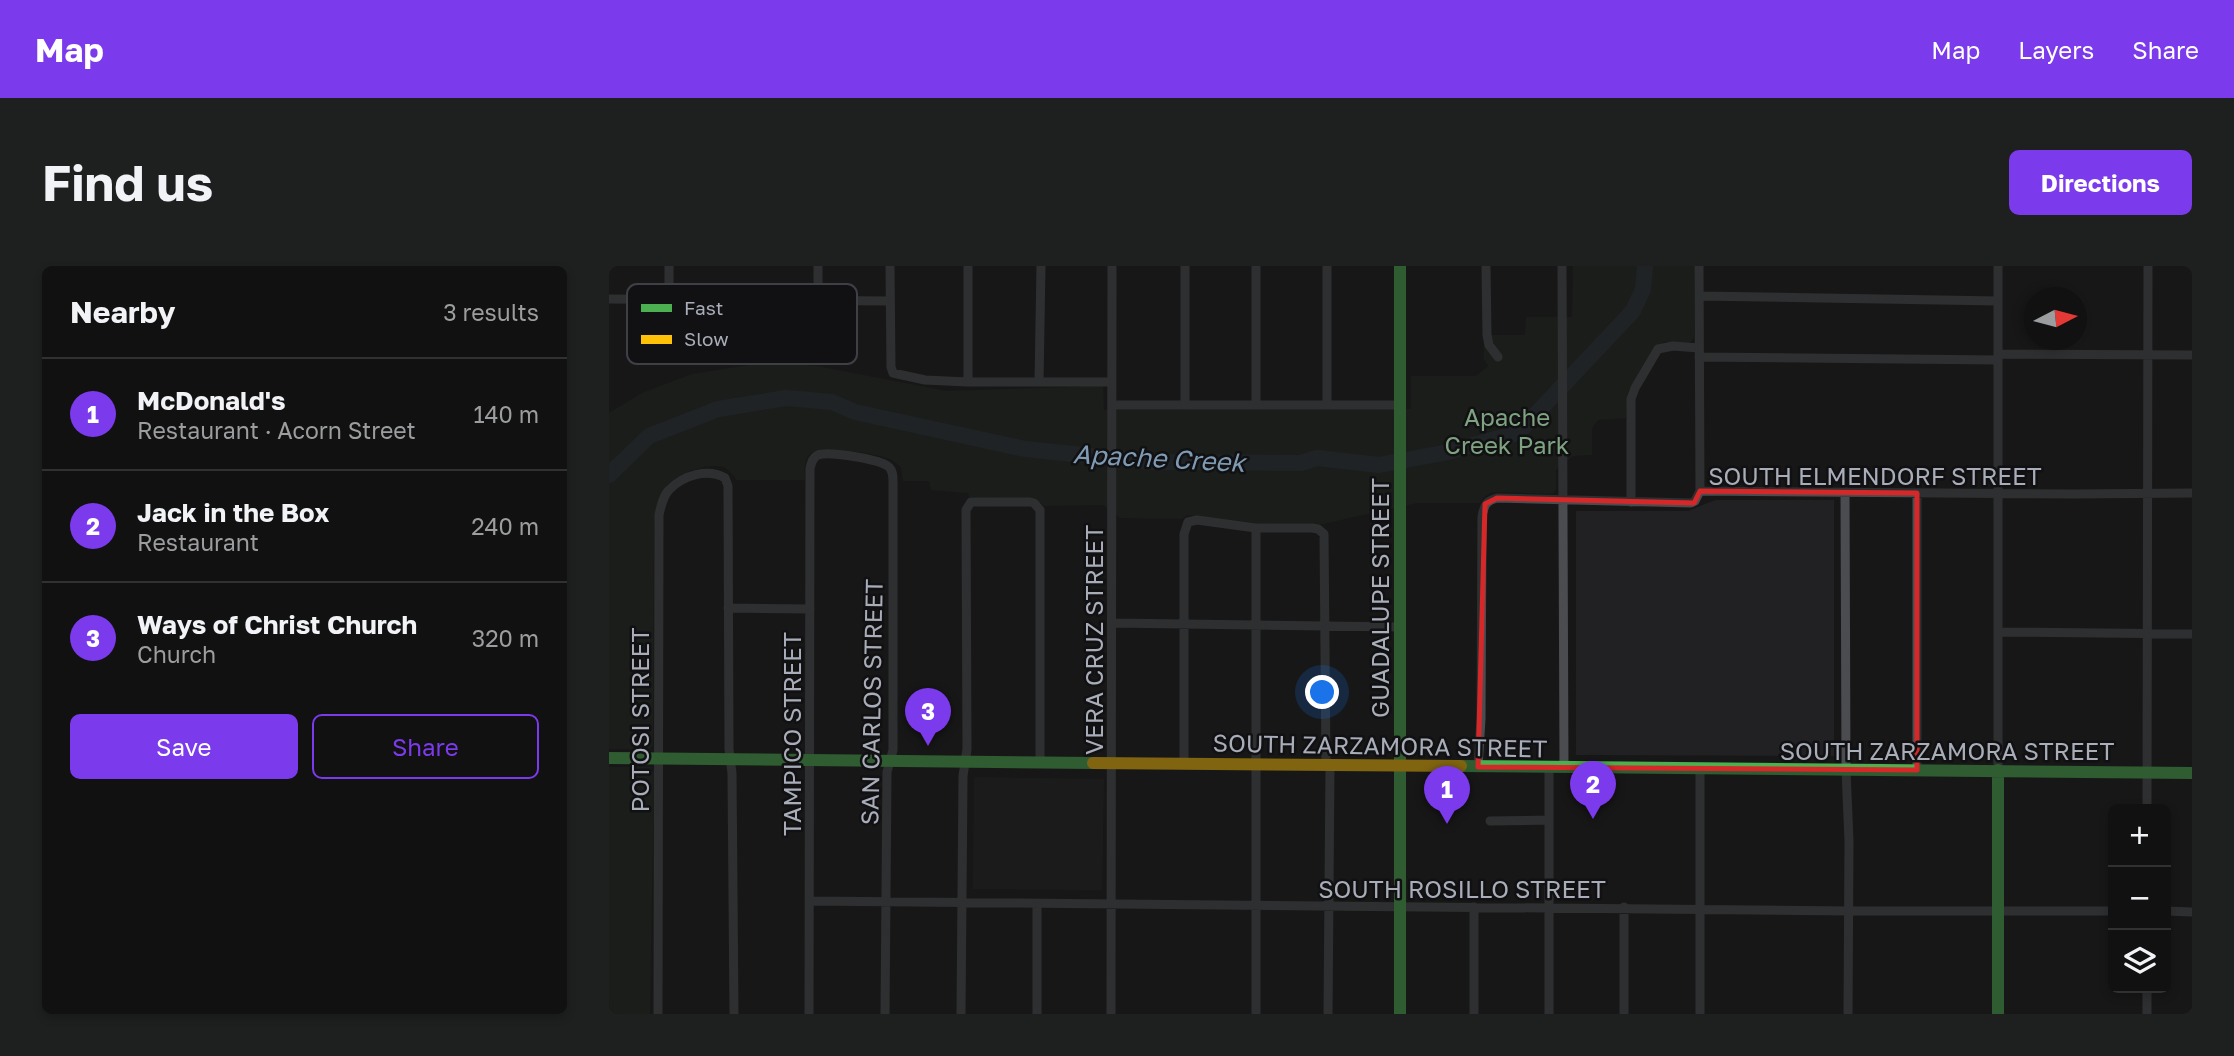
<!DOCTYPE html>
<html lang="en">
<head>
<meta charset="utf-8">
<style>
	body { margin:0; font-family:"Golos Text",sans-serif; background:#1e1f1f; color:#f1f3f6 }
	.controls { position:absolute; right:21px; bottom:21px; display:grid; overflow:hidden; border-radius:10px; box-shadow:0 4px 10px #0003 }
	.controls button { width:63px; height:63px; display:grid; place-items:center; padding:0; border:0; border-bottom:2px solid #303131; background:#111; color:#f1f3f6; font:35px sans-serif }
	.compass { position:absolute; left:1415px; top:21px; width:63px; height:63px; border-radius:50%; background:#111; box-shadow:0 4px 10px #0003; rotate:84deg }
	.you { position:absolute; left:714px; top:427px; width:24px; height:24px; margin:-18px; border:5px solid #fff; border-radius:50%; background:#1a73e8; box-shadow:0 0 0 10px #1a73e833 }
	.badge { display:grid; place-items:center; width:46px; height:46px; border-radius:50%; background:#7c3aed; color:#fff; font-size:23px; font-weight:700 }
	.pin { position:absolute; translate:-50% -58px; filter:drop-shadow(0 2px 4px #0008) }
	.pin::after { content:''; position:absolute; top:37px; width:24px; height:21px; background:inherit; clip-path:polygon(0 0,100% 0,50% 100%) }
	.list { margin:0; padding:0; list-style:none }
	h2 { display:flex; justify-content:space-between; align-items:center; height:91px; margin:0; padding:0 28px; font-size:30px }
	h2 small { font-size:23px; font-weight:400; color:#9c9d9f }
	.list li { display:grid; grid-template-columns:46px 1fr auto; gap:21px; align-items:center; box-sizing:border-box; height:112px; padding:0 28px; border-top:2px solid #303131 }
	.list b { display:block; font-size:26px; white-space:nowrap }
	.list p { margin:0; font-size:23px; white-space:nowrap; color:#9c9d9f }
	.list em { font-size:23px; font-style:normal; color:#9c9d9f }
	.actions { display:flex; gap:14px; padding:21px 28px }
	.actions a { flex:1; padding:16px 0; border:2px solid #7c3aed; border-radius:10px; text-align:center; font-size:24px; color:#7c3aed }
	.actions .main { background:#7c3aed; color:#fff }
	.icon { flex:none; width:38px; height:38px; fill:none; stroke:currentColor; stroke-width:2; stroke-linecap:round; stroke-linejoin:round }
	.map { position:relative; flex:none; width:1583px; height:748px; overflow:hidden; border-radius:10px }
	header { display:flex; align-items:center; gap:42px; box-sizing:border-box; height:98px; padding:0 35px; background:#7c3aed; color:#fff }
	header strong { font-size:33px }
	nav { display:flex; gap:38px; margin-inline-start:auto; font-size:24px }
	.intro { display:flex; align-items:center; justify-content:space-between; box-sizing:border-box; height:168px; padding:0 42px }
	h1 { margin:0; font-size:49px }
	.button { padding:18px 32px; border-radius:10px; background:#7c3aed; color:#fff; font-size:24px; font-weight:700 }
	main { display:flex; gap:42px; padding:0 42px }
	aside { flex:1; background:#111; border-radius:10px; box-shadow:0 4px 10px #0003 }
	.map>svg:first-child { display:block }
	.built { fill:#212123 }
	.green { fill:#1d241e }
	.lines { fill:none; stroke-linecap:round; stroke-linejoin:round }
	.river { stroke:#2a3239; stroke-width:16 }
	.street { stroke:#4b4c50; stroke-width:9 }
	.fast { stroke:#4caf50; stroke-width:12 }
	.slow { stroke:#ffc107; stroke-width:12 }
	.marked { fill:none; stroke:#d62828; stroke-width:5; stroke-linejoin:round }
	.labels { text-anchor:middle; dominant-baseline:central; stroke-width:5; stroke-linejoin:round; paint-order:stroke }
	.park-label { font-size:24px; fill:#7fa381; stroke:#111113 }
	.street-label { font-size:24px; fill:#a8adb8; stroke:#111113 }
	.water-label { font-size:26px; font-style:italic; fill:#7f9bb3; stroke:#111113 }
	.key { fill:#111113; stroke:#3e4045; stroke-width:2 }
	.key-label { font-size:19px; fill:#a8adb8 }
</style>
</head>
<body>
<header>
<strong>Map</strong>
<nav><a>Map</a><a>Layers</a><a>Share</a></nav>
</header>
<div class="intro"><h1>Find us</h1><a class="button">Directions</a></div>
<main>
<aside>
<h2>Nearby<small>3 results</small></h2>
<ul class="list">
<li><span class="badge">1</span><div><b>McDonald's</b><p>Restaurant · Acorn Street</p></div><em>140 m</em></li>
<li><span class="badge">2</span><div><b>Jack in the Box</b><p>Restaurant</p></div><em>240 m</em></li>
<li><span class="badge">3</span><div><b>Ways of Christ Church</b><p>Church</p></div><em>320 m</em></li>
</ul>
<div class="actions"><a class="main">Save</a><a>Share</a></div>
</aside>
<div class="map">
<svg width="1583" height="748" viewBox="0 0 1583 748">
	<rect width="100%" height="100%" fill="#171717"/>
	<path class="built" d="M 1106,234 L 1225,234 L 1225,490 L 967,489 L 967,245 L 1079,245 Z
		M 365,511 L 495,513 L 493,624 L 364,623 Z"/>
	<path class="green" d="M 964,0 L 1085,0 L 1085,72 L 1080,77 L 1055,76 L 1048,79 L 1021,122 L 1018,129 L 1017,152 L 989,154 L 983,162 L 983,189 L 964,190 L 947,204 L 947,224 L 944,228 L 884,226 L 876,230 L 871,237 L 808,237 L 714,258 L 649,257 L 578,249 L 573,253 L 511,252 L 494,239 L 435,240 L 426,233 L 360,231 L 359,227 L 322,224 L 320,215 L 294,215 L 292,201 C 287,197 283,193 278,192 C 264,187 212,179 201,188 C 194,194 196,206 196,214 L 128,214 C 124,210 121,205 116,202 C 100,195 65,208 55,223 C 48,234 47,247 45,260 L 44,479 L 40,483 L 0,483 L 0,147 L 33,127 L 83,108 L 159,96 L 208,100 L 337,125 L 494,120 L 495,144 L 802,143 L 802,110 L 867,110 L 879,100 L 875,93 L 875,69 L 916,69 L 917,51 L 963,51 Z
		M 0,501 L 41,501 L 45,507 L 41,748 L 0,748 Z"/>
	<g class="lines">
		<path class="river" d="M 0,209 L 40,170 L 109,143 L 177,132 L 223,136 L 246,146 L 416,183 L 543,196 L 692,197 L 708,192 L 770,199 L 834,187 L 909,167 L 1024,45 L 1034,23 L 1036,0"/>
		<path class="street" d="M 60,0 L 60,33
			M 281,0 L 282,101 L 284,107 L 316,114 L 359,116 L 503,116
			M 576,0 L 576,139
			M 718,0 L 718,139
			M 877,0 L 878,69 L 880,79 L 889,91
			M 953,0 L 955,502
			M 1090,30 L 1389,35
			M 0,33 L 281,35
			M 209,35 L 209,0
			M 1389,88 L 1583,89
			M 1090,91 L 1389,94
			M 359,116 L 359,0
			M 430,116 L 432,0
			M 503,139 L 791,139
			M 647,139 L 647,0
			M 1091,225 L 1464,228 L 1583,227
			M 1236,226 L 1237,504 L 1240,575 L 1239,748
			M 1308,227 L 1308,504
			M 1022,236 L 1022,133 L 1026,122 L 1049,83 L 1064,80 L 1090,82
			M 119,342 L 201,343
			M 503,357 L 791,361
			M 1389,366 L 1583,368
			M 575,498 L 575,268 L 579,256 L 588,254 L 647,262 L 703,262 L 709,263 L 715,268 L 717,499
			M 869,501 L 872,453 L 873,251 C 875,239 877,235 888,232 L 1082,237 L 1086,235 L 1091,225 L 1090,0
			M 1389,504 L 1389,0
			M 1538,543 L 1539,0
			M 881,555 L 940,554
			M 201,635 L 1240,645 L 1504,645
			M 865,641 L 865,748
			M 1015,641 L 1015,748
			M 1557,645 L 1583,646
			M 49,748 L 50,249 C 52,240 54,230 60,224 C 74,209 99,202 116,212 L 119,220 L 120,483 L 123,507 L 125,748
			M 200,748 L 201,203 C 202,198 203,192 209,189 C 219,185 271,193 280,201 C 284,205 284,210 284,216 L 284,484 L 278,506 L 276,748
			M 352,748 L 354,510 L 358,483 L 357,244 L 362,236 L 421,236 L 425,237 L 431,244 L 431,497
			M 428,748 L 428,638
			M 502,748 L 503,0
			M 647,748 L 647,262
			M 719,748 L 721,499
			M 940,748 L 940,502
			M 1091,748 L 1091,503
			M 1538,748 L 1538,722"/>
		<path class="fast" d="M 791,0 L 791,748
			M 0,492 L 484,497
			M 852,500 L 1583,507
			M 1389,504 L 1389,748"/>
		<path class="slow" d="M 484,497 L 852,500"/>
	</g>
	<path d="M0 0H1583V748H0ZM 1091,225 L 1308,227 L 1308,504 L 869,501 L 876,238 L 888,232 L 1085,237 Z" fill="#171717" fill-opacity=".55" fill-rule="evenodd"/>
	<path class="marked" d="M 1091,225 L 1308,227 L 1308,504 L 869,501 L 876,238 L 888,232 L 1085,237 Z"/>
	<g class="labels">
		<g class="park-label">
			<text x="898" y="150">Apache<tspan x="898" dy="28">Creek Park</tspan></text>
		</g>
		<g class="street-label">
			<text x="1266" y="209">SOUTH ELMENDORF STREET</text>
			<text transform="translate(770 332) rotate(-90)">GUADALUPE STREET</text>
			<text transform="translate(484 374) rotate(-90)">VERA CRUZ STREET</text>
			<text transform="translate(262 436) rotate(-89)">SAN CARLOS STREET</text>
			<text transform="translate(30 454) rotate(-90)">POTOSI STREET</text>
			<text transform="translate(182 468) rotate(-90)">TAMPICO STREET</text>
			<text transform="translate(771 479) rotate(1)">SOUTH ZARZAMORA STREET</text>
			<text x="1338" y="484">SOUTH ZARZAMORA STREET</text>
			<text x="853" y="622">SOUTH ROSILLO STREET</text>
		</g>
		<g class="water-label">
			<text transform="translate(550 192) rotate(3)">Apache Creek</text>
		</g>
	</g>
	<rect x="18" y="18" width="230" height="80" rx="10" class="key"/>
	<rect x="32" y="38" width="31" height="8" fill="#4caf50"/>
	<rect x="32" y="69" width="31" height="9" fill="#ffc107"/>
	<g class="key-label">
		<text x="75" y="49">Fast</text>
		<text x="75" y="80">Slow</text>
	</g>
</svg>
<div class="controls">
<button>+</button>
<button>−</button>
<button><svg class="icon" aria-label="layers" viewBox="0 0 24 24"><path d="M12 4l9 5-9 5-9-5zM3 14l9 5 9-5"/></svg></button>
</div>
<svg class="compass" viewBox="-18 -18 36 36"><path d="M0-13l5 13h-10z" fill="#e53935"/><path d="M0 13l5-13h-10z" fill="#9c9d9f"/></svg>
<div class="you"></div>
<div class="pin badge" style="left:838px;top:558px">1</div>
<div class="pin badge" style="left:984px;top:553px">2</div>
<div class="pin badge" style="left:319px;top:480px">3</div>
</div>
</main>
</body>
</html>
